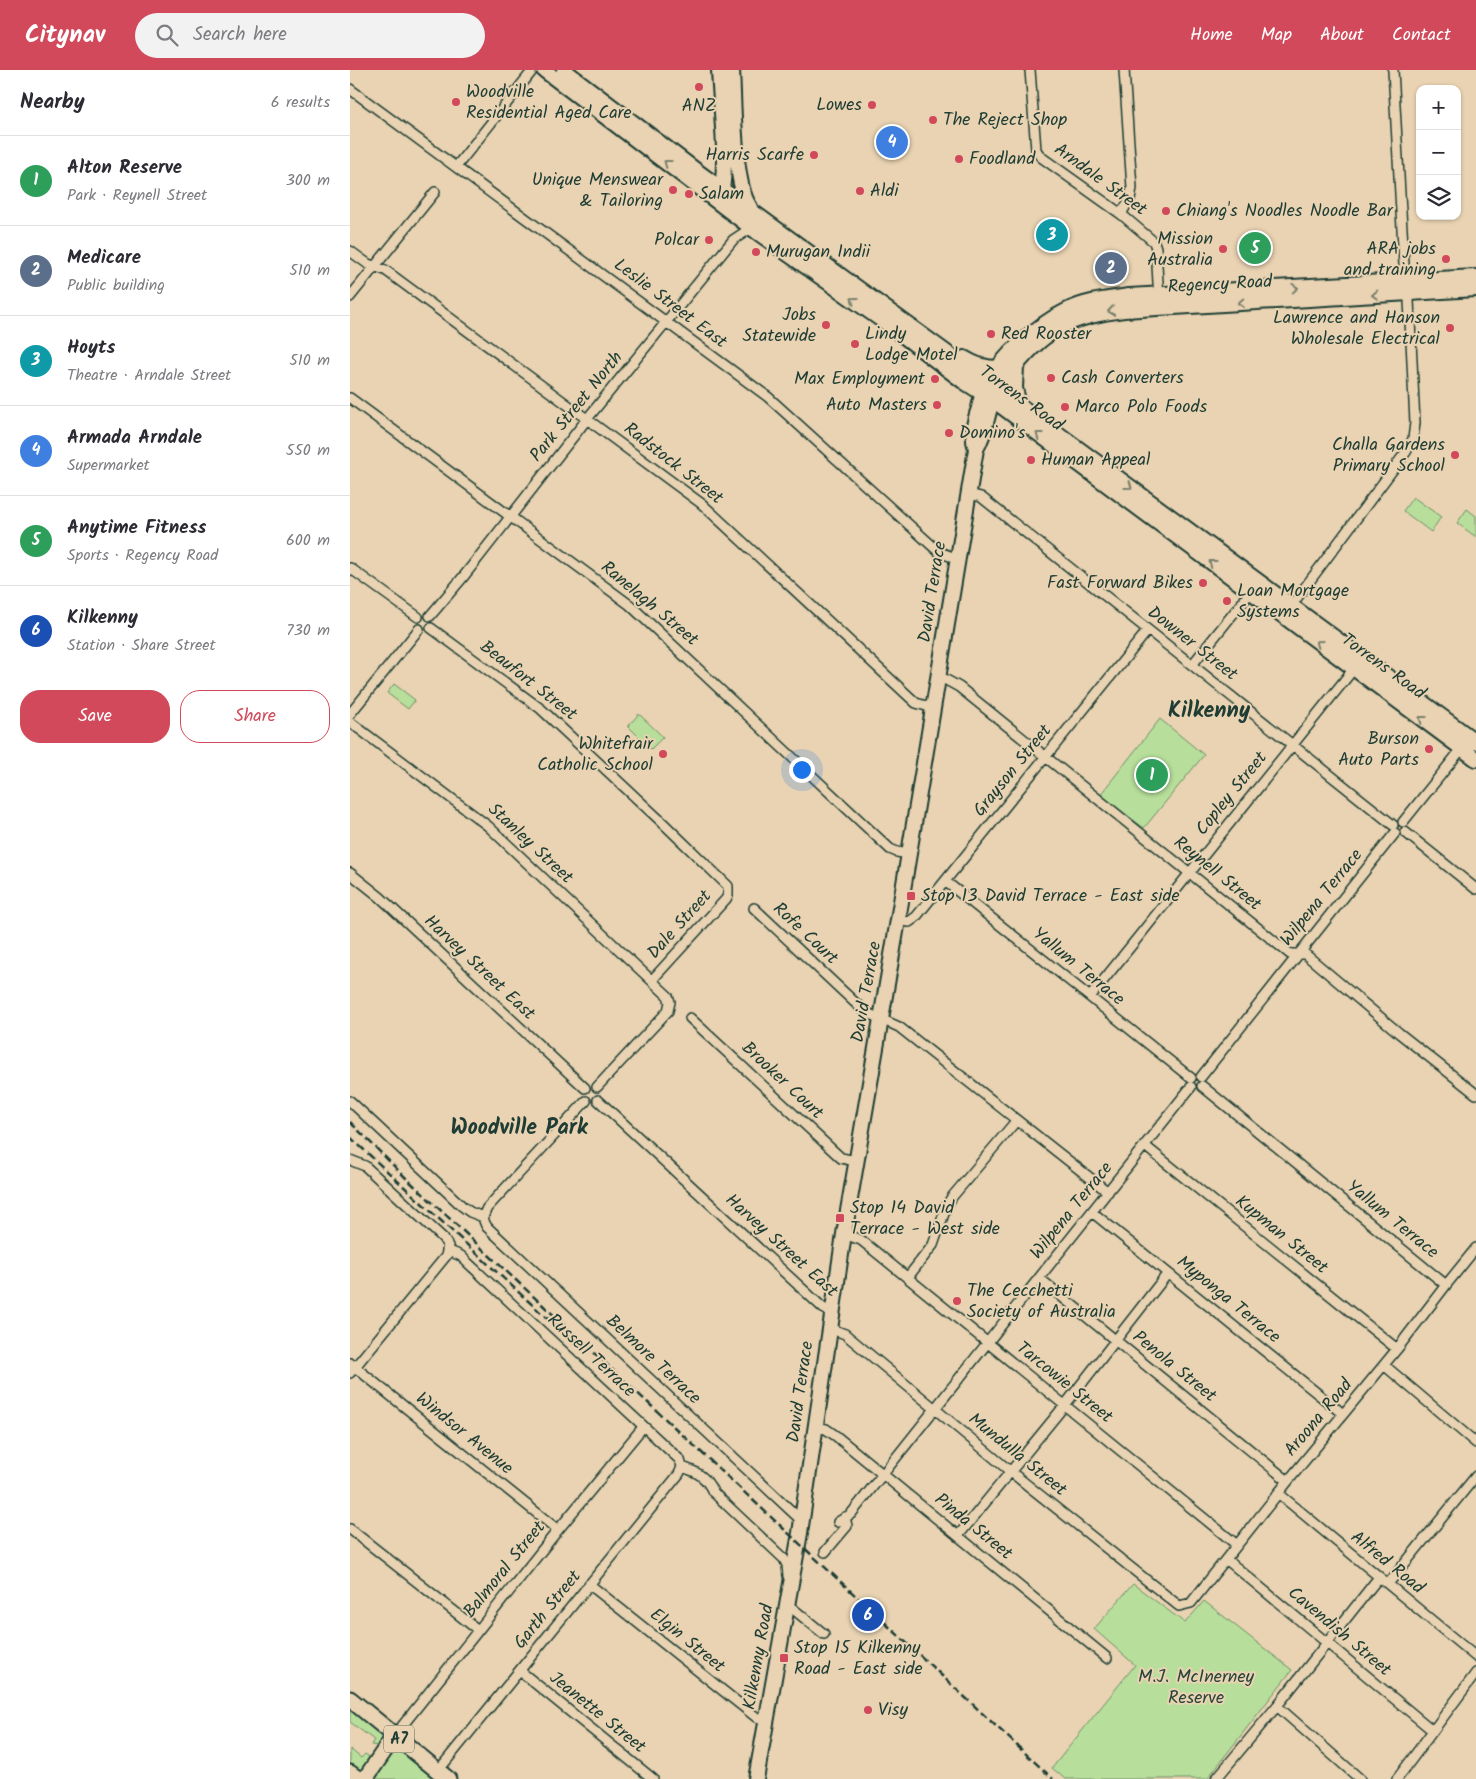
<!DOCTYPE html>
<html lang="en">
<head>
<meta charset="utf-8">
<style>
	body { margin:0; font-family:Kalam,sans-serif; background:#f2f2f3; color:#2b2b33 }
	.controls { position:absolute; right:15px; top:15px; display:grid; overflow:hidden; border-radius:10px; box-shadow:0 1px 4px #0004 }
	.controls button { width:45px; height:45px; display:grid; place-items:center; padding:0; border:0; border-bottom:1px solid #e1e1e2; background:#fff; color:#2b2b33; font:25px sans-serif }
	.you { position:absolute; left:451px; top:699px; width:18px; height:18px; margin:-12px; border:4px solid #fff; border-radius:50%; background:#1a73e8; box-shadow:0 0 0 8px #1a73e833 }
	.badge { display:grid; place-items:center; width:32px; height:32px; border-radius:50%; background:#d1495b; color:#fff; font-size:16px; font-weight:700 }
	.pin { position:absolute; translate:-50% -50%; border:2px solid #fff; box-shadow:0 1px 5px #0006 }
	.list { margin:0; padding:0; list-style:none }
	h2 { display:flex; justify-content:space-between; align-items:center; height:65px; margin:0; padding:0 20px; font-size:21px }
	h2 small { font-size:16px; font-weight:400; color:#7c7c81 }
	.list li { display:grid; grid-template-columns:32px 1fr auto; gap:15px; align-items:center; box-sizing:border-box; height:90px; padding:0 20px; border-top:1px solid #e1e1e2 }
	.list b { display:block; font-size:19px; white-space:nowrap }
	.list p { margin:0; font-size:16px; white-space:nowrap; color:#7c7c81 }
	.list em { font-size:16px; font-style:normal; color:#7c7c81 }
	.actions { display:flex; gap:10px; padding:15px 20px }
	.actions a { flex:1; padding:11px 0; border:1px solid #d1495b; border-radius:20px; text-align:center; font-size:18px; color:#d1495b }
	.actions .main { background:#d1495b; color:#fff }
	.icon { flex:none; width:28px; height:28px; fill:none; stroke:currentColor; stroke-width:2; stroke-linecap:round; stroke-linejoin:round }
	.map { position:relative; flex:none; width:1126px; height:1709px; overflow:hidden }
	header { display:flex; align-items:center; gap:30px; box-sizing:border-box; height:70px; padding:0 25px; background:#d1495b; color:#fff }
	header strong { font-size:24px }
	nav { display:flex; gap:28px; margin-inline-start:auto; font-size:18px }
	.search { width:350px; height:45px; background:#f2f2f3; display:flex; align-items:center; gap:12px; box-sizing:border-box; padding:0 18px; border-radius:28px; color:#7c7c81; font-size:19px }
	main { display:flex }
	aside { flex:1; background:#fff }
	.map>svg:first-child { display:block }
	.green { fill:#b7de9a; stroke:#6b8e67 }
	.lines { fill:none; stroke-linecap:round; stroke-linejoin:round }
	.minor-casing { stroke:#1f3d34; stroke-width:12 }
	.secondary-casing { stroke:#1f3d34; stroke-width:18 }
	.trunk-casing { stroke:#1f3d34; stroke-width:19 }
	.minor { stroke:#e9d3b2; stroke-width:9 }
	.secondary { stroke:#e9d3b2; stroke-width:14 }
	.trunk { stroke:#e9d3b2; stroke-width:15 }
	.rail { stroke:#1f3d34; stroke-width:2.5; stroke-dasharray:8 4; stroke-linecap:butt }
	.oneway { stroke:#7a806d }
	.poi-dot { fill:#d1495b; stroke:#e9d3b2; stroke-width:2 }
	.labels { text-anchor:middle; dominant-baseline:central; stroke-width:4; stroke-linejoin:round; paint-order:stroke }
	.shield { fill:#e9d3b2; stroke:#5c6a5a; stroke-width:1 }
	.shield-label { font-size:16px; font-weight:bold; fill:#1f3d34 }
	.poi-label { font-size:18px; fill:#1f3d34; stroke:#e9d3b2; text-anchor:start }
	.street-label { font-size:18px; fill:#1f3d34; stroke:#e9d3b2 }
	.park-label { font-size:18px; fill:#274539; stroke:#e9d3b2 }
	.district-label { font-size:22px; font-weight:bold; fill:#1f3d34; stroke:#e9d3b2 }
</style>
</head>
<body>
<header>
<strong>Citynav</strong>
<div class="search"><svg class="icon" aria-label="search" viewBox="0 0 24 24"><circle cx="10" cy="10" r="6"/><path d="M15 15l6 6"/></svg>Search here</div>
<nav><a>Home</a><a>Map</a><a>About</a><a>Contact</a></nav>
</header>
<main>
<aside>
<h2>Nearby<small>6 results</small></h2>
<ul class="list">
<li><span class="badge" style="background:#2e9e5b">1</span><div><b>Alton Reserve</b><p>Park · Reynell Street</p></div><em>300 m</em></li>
<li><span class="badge" style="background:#5c6f8a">2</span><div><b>Medicare</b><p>Public building</p></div><em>510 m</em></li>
<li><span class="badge" style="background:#0f9aa8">3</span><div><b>Hoyts</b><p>Theatre · Arndale Street</p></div><em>510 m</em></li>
<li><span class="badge" style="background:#3f7fe0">4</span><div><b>Armada Arndale</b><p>Supermarket</p></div><em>550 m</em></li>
<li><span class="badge" style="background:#2e9e5b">5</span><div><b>Anytime Fitness</b><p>Sports · Regency Road</p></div><em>600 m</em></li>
<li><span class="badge" style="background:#1a4fb4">6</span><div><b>Kilkenny</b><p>Station · Share Street</p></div><em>730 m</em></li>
</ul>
<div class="actions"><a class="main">Save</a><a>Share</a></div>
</aside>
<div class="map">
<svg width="1126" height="1709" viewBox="0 0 1126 1709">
	<rect width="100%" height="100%" fill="#e9d3b2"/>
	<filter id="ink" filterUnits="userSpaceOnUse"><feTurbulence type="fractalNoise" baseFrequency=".02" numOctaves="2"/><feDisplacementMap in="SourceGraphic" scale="10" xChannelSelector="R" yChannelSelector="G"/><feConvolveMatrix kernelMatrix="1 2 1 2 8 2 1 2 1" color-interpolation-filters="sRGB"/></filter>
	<g filter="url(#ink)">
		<path class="green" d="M 1063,427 L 1091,447 L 1081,462 L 1053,441 Z
			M 1117,439 L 1126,446 L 1126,467 L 1107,453 Z
			M 44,614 L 65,630 L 58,639 L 37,623 Z
			M 289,644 L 313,667 L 301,679 L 278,656 Z
			M 810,649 L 854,685 L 794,758 L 750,725 Z
			M 783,1514 L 835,1553 L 854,1531 L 942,1600 L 857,1709 L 715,1709 L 702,1698 L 785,1595 L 744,1559 Z
			M 0,1639 L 34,1667 L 28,1676 L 21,1675 L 24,1670 L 0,1652 Z
			M 43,1678 L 49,1679 L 86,1709 L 24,1709 Z
			M 0,1679 L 11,1688 L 15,1684 L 21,1688 L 13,1700 L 8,1699 L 0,1693 Z"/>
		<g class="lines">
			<g class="minor-casing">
				<path id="minor" d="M 680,0 L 686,80 L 691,87 L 771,144 L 804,172 L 806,178 L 809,230
					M 0,19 L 418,327 L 589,482 L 608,489
					M 106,97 L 183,0
					M 771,144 L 780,129 L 782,118 L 774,0
					M 0,181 L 18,194 L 35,200 L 352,434 L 566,633 L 583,638
					M 0,227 L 85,122
					M 0,328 L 280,535 L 540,779 L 547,782 L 559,784
					M 619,424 L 631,427 L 1043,755
					M 0,498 L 68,547
					M 938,540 L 1056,382 L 1063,369 L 1065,353 L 1059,230 L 1055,212 L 1043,0
					M 80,546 L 114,506 L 237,349 L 383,170 L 398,160 L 407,162
					M 81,558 L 191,639 L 314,754 L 378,816 L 378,825 L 376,829 L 302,910
					M 842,595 L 903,519
					M 589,606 L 609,617 L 940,884 L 955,884 L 1049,963 L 1126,1024
					M 0,644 L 69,559
					M 0,652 L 138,756 L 318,926 L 320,932 L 318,941 L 247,1017
					M 1053,752 L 1114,676
					M 1055,762 L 1126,819
					M 0,803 L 30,827 L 235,1018
					M 595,811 L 841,1008
					M 404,838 L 515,942 L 549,957 L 758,1122
					M 548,850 L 559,852 L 566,847 L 798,560
					M 740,927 L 1006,596
					M 340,948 L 491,1088 L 506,1091
					M 851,1007 L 1045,763
					M 852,1016 L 1096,1215
					M 248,1030 L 473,1238 L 482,1243
					M 0,1031 L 112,1136 L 120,1142 L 133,1147
					M 236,1031 L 137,1138 C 133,1146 132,1149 137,1157 L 452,1451
					M 795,1076 L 1047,1279
					M 0,1090 L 15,1096 L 93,1168 L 98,1176 L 96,1186 L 0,1303
					M 742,1142 L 993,1344
					M 494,1164 L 511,1170 L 887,1475
					M 97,1180 L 111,1186 L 118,1193 L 330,1390 L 332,1397
					M 558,1207 L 583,1175 L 597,1135 L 602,1127 L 666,1051
					M 689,1208 L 938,1411
					M 479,1258 L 495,1264 L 661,1402 L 829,1536 L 841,1533 L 938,1411 L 1047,1279 L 1096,1215 L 1126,1178
					M 0,1293 L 208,1460
					M 1034,1295 L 1126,1373
					M 465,1357 L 476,1359 L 486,1366 L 757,1588
					M 332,1397 C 348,1402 356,1407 363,1422 L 434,1489 L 437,1495 L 438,1506
					M 928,1423 L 1126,1587
					M 488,1452 L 501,1444 L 533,1404 L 841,1017
					M 0,1459 L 128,1560
					M 608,1466 L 715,1335 L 818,1203
					M 475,1482 L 497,1456 L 495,1447
					M 876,1489 L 1082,1660
					M 239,1514 L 406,1647 L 417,1650
					M 1038,1514 L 1126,1406
					M 437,1534 L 474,1564
					M 170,1601 L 303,1709
					M 927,1636 L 1010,1709
					M 45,1665 L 208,1460 L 293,1357
					M 88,1701 L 329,1404 L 332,1397
					M 866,1709 L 927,1636 L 1029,1507
					M 1047,1709 L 1126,1603"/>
			</g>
			<g class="secondary-casing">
				<path id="secondary" d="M 194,0 L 407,162 L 543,258 L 613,311 L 643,330 L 1126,689
					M 214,0 L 344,99 L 601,286 L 638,314 L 669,335 L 1126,672
					M 369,0 C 371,42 378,86 371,127
					M 382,0 C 384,30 383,115 400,137
					M 614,288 C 626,295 635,298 649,298
					M 666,296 L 665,318 L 669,335
					M 626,379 C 621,365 624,352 629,338 C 630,333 631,328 633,323 C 646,291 685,256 716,241 C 735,231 758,229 779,226 L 1126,207
					M 406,1709 L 450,1463 L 494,1164 L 548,850 L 626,379 C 637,361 637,339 646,321 C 650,312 659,304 665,297 C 697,257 724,246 774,240 L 1126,219"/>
			</g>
			<g class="trunk-casing">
				<path id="trunk" d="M 0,1629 L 98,1709
					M 0,1703 L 8,1709
					M 15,1709 L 45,1665"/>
			</g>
			<use href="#minor" class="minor"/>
			<use href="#secondary" class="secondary"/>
			<use href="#trunk" class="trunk"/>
			<path class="rail" d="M 0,1052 L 56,1108 L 703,1709
				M 0,1067 L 226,1275"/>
		</g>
		<defs><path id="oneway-chevron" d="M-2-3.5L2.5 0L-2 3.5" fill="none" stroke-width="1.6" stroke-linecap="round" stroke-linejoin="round" transform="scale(1.25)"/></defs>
		<g class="oneway">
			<use href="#oneway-chevron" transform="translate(317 93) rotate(-143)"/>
			<use href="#oneway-chevron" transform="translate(945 218) rotate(-3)"/>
			<use href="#oneway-chevron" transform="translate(1025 225) rotate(177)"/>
			<use href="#oneway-chevron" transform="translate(504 230) rotate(-144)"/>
			<use href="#oneway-chevron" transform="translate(891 233) rotate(177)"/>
			<use href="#oneway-chevron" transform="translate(761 241) rotate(172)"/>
			<use href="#oneway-chevron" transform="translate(689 365) rotate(-143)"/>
			<use href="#oneway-chevron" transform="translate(779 416) rotate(36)"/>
			<use href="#oneway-chevron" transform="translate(862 493) rotate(-143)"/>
			<use href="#oneway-chevron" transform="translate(969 573) rotate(-144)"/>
			<use href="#oneway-chevron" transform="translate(1072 649) rotate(-143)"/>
		</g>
	</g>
	<g class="poi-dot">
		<circle cx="349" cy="17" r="5"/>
		<circle cx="106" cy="32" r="5"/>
		<circle cx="522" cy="35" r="5"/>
		<circle cx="583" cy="50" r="5"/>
		<circle cx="464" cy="85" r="5"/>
		<circle cx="609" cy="89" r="5"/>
		<circle cx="323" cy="120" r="5"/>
		<circle cx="510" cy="121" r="5"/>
		<circle cx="339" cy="124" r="5"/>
		<circle cx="816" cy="141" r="5"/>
		<circle cx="359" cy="170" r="5"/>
		<circle cx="873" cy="179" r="5"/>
		<circle cx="406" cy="182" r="5"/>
		<circle cx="1096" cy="189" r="5"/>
		<circle cx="476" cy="255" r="5"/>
		<circle cx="1100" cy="258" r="5"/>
		<circle cx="641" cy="264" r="5"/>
		<circle cx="505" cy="274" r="5"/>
		<circle cx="701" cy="308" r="5"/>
		<circle cx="585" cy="309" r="5"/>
		<circle cx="587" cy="335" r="5"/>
		<circle cx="715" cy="337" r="5"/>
		<circle cx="599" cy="363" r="5"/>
		<circle cx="1105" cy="385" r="5"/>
		<circle cx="681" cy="390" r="5"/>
		<circle cx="853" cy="513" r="5"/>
		<circle cx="877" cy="531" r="5"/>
		<circle cx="1079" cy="679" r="5"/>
		<circle cx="313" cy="684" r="5"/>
		<rect x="556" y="821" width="10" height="10" rx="2.5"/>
		<rect x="485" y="1143" width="10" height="10" rx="2.5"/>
		<circle cx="607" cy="1231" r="5"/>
		<rect x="429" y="1583" width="10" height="10" rx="2.5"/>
		<circle cx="518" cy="1640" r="5"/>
	</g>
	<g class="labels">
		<rect class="shield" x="34" y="1655.5" width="30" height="27" rx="4"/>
		<g class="shield-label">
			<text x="49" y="1669">A7</text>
		</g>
		<g class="poi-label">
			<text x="116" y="22">Woodville<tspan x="116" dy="21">Residential Aged Care</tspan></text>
			<text x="512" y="35" text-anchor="end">Lowes</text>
			<text x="349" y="36" text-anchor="middle">ANZ</text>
			<text x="593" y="50">The Reject Shop</text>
			<text x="454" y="85" text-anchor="end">Harris Scarfe</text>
			<text x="619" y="89">Foodland</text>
			<text x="313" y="110" text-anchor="end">Unique Menswear<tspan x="313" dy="21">&amp; Tailoring</tspan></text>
			<text x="520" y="121">Aldi</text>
			<text x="349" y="124">Salam</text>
			<text x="826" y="141">Chiang's Noodles Noodle Bar</text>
			<text x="863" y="169" text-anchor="end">Mission<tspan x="863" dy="21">Australia</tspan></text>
			<text x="349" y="170" text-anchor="end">Polcar</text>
			<text x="1086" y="179" text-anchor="end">ARA jobs<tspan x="1086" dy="21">and training</tspan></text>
			<text x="416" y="182">Murugan Indii</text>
			<text x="466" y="245" text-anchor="end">Jobs<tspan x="466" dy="21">Statewide</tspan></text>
			<text x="1090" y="248" text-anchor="end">Lawrence and Hanson<tspan x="1090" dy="21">Wholesale Electrical</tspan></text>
			<text x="515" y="264">Lindy<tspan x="515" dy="21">Lodge Motel</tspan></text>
			<text x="651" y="264">Red Rooster</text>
			<text x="711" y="308">Cash Converters</text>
			<text x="575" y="309" text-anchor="end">Max Employment</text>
			<text x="577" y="335" text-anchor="end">Auto Masters</text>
			<text x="725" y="337">Marco Polo Foods</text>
			<text x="609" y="363">Domino's</text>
			<text x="1095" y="375" text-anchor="end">Challa Gardens<tspan x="1095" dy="21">Primary School</tspan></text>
			<text x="691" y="390">Human Appeal</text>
			<text x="843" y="513" text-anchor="end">Fast Forward Bikes</text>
			<text x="887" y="521">Loan Mortgage<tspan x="887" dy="21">Systems</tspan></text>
			<text x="1069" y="669" text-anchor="end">Burson<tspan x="1069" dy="21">Auto Parts</tspan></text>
			<text x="303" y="674" text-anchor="end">Whitefrair<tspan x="303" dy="21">Catholic School</tspan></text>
			<text x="571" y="826">Stop 13 David Terrace - East side</text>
			<text x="500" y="1138">Stop 14 David<tspan x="500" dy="21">Terrace - West side</tspan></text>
			<text x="617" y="1221">The Cecchetti<tspan x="617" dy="21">Society of Australia</tspan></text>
			<text x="444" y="1578">Stop 15 Kilkenny<tspan x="444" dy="21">Road - East side</tspan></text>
			<text x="528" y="1640">Visy</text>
		</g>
		<g class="street-label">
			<text transform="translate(750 110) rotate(36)">Arndale Street</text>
			<text transform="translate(870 215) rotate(-3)">Regency Road</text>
			<text transform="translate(320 234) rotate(37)">Leslie Street East</text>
			<text transform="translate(671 329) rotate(36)">Torrens Road</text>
			<text transform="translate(227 337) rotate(-51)">Park Street North</text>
			<text transform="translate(323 394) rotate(38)">Radstock Street</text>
			<text transform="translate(583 522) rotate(-81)">David Terrace</text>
			<text transform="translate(299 534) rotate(40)">Ranelagh Street</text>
			<text transform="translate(842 574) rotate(38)">Downer Street</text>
			<text transform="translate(1033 597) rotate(36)">Torrens Road</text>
			<text transform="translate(178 611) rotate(38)">Beaufort Street</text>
			<text transform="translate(663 701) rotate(-51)">Grayson Street</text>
			<text transform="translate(882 724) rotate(-51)">Copley Street</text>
			<text transform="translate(180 774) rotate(43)">Stanley Street</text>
			<text transform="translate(867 804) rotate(39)">Reynell Street</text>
			<text transform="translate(972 828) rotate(-51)">Wilpena Terrace</text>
			<text transform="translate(330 855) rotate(-48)">Dale Street</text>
			<text transform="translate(455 864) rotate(43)">Rofe Court</text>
			<text transform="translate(728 897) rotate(39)">Yallum Terrace</text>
			<text transform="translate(129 898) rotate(43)">Harvey Street East</text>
			<text transform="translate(517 922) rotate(-80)">David Terrace</text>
			<text transform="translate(432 1011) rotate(43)">Brooker Court</text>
			<text transform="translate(722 1141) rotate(-51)">Wilpena Terrace</text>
			<text transform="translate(1042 1150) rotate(39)">Yallum Terrace</text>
			<text transform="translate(931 1165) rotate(39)">Kupman Street</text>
			<text transform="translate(431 1176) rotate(42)">Harvey Street East</text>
			<text transform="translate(878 1230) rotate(39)">Myponga Terrace</text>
			<text transform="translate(241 1286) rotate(43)">Russell Terrace</text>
			<text transform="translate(303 1290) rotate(43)">Belmore Terrace</text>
			<text transform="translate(824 1297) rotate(39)">Penola Street</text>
			<text transform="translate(714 1313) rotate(39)">Tarcowie Street</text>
			<text transform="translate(451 1322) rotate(-82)">David Terrace</text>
			<text transform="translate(969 1348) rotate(-50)">Aroona Road</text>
			<text transform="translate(114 1364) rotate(39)">Windsor Avenue</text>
			<text transform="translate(667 1385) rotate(39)">Mundulla Street</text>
			<text transform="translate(623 1457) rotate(39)">Pinda Street</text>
			<text transform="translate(1037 1493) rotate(39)">Alfred Road</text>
			<text transform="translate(155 1500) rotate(-51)">Balmoral Street</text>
			<text transform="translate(198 1540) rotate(-51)">Garth Street</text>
			<text transform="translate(989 1562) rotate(40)">Cavendish Street</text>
			<text transform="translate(337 1571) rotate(39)">Elgin Street</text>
			<text transform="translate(409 1587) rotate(-80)">Kilkenny Road</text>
			<text transform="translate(247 1643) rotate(39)">Jeanette Street</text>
		</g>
		<g class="park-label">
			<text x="846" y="1607">M.J. McInerney<tspan x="846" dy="21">Reserve</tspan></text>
		</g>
		<g class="district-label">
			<text x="859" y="641">Kilkenny</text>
			<text x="169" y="1058">Woodville Park</text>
		</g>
	</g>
</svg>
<div class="controls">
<button>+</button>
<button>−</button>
<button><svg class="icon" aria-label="layers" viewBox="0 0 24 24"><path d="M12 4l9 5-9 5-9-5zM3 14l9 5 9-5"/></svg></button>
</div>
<div class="you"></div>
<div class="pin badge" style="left:802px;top:705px;background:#2e9e5b">1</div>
<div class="pin badge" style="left:761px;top:198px;background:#5c6f8a">2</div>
<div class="pin badge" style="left:702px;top:165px;background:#0f9aa8">3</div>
<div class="pin badge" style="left:542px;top:72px;background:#3f7fe0">4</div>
<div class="pin badge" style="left:905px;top:178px;background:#2e9e5b">5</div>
<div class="pin badge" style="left:518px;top:1545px;background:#1a4fb4">6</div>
</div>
</main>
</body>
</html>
